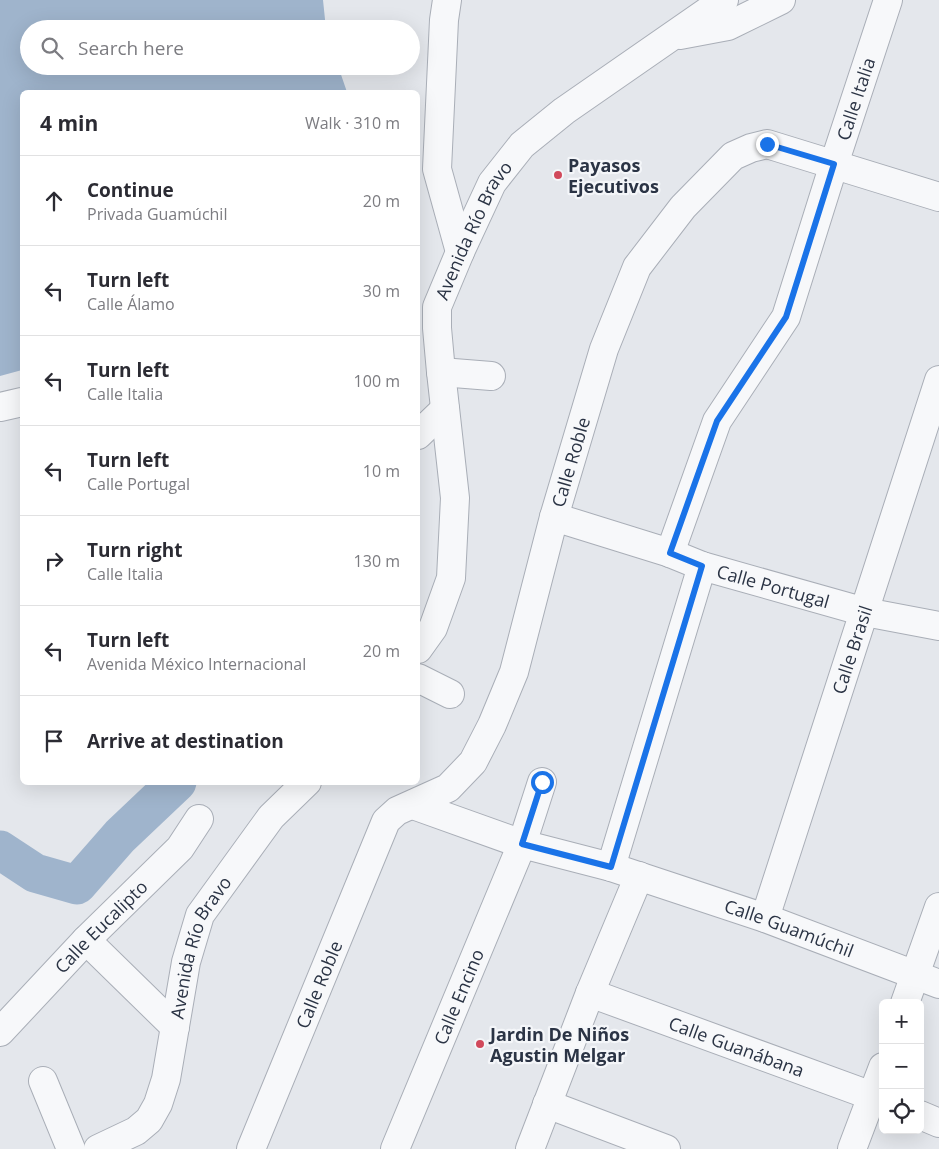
<!DOCTYPE html>
<html lang="en">
<head>
<meta charset="utf-8">
<style>
	body { margin:0; font-family:"Open Sans",sans-serif; background:#f2f2f3; color:#2b2b33 }
	.controls { position:absolute; right:15px; bottom:15px; display:grid; overflow:hidden; border-radius:8px; box-shadow:0 5px 20px #0002 }
	.controls button { width:45px; height:45px; display:grid; place-items:center; padding:0; border:0; border-bottom:1px solid #e1e1e2; background:#fff; color:#2b2b33; font:25px sans-serif }
	.stop { position:absolute; width:15px; height:15px; margin:-11px; border:4px solid #1a73e8; border-radius:50%; background:#fff }
	.stop.end { background:#1a73e8; border-color:#fff; box-shadow:0 1px 5px #0008 }
	.list { margin:0; padding:0; list-style:none }
	h2 { display:flex; justify-content:space-between; align-items:center; height:65px; margin:0; padding:0 20px; font-size:21px }
	h2 small { font-size:16px; font-weight:400; color:#7c7c81 }
	.list li { display:grid; grid-template-columns:32px 1fr auto; gap:15px; align-items:center; box-sizing:border-box; height:90px; padding:0 20px; border-top:1px solid #e1e1e2 }
	.list b { display:block; font-size:19px; white-space:nowrap }
	.list p { margin:0; font-size:16px; white-space:nowrap; color:#7c7c81 }
	.list em { font-size:16px; font-style:normal; color:#7c7c81 }
	.icon { flex:none; width:28px; height:28px; fill:none; stroke:currentColor; stroke-width:2; stroke-linecap:round; stroke-linejoin:round }
	.map { position:relative; flex:none; width:939px; height:1149px; overflow:hidden }
	.search { position:absolute; background:#fff; box-shadow:0 5px 20px #0002; left:20px; top:20px; width:400px; height:55px; display:flex; align-items:center; gap:12px; box-sizing:border-box; padding:0 18px; border-radius:28px; color:#7c7c81; font-size:19px }
	.panel { position:absolute; background:#fff; box-shadow:0 5px 20px #0002; left:20px; top:90px; width:400px; height:695px; border-radius:8px }
	.map>svg:first-child { display:block }
	.water { fill:#9fb4cc }
	.lines { fill:none; stroke-linecap:round; stroke-linejoin:round }
	.river { stroke:#9fb4cc; stroke-width:39 }
	.minor-casing { stroke:#a9aeb7; stroke-width:30 }
	.minor { stroke:#f7f8fa; stroke-width:28 }
	.route { stroke:#1a73e8; stroke-width:6 }
	.poi-dot { fill:#d1495b; stroke:#f4f6f9; stroke-width:2 }
	.labels { text-anchor:middle; dominant-baseline:central; stroke-width:4.5; stroke-linejoin:round; paint-order:stroke }
	.street-label { font-size:18px; fill:#2b3445; stroke:#f4f6f9 }
	.poi-label { font-size:18px; font-weight:bold; fill:#2b3445; stroke:#f4f6f9; text-anchor:start }
</style>
</head>
<body>
<div class="map">
<svg width="939" height="1149" viewBox="0 0 939 1149">
	<rect width="100%" height="100%" fill="#e4e7ec"/>
	<path class="water" d="M 0,0 L 323,0 L 326,29 L 29,29 L 29,66 L 338,66 L 347,92 L 22,92 L 22,370 L 0,376 Z"/>
	<g class="lines">
		<path class="river" d="M 0,850 L 35,873 L 77,885 L 120,836 L 177,782"/>
		<g class="minor-casing">
			<g id="minor">
				<path d="M 447,0 L 444,20 L 437,169 L 460,252"/>
				<path d="M 680,35 L 728,26 L 781,0"/>
				<path d="M 441,372 L 491,376"/>
				<path d="M 0,407 L 22,402"/>
				<path d="M 418,435 L 445,409"/>
				<path id="s1" d="M 554,517 L 670,553 L 702,566 L 865,612 L 939,626"/>
				<path id="s2" d="M 670,553 L 717,421 L 786,317 L 834,164 L 888,0"/>
				<path id="s3" d="M 418,649 L 433,628 L 451,578 L 455,498 L 441,372 L 437,328 L 437,307 L 460,252 L 492,183 L 522,145 L 564,111 L 724,0"/>
				<path d="M 418,678 L 450,694"/>
				<path id="s4" d="M 413,805 L 522,844 L 611,867 L 765,918 L 939,984"/>
				<path d="M 611,867 L 702,566"/>
				<path id="s5" d="M 765,918 L 939,380"/>
				<path d="M 86,940 L 175,1027"/>
				<path id="s6" d="M 590,993 L 883,1100"/>
				<path d="M 905,1003 L 939,907"/>
				<path id="s7" d="M 0,1032 L 86,940 L 180,848 L 199,819"/>
				<path d="M 43,1081 L 71,1149"/>
				<path d="M 547,1104 L 666,1149"/>
				<path d="M 920,1115 L 939,1123"/>
				<path id="s8" d="M 98,1149 L 136,1131 L 149,1120 L 158,1104 L 166,1079 L 186,962 L 200,915 L 271,817 L 307,782"/>
				<path id="s9" d="M 251,1149 L 386,821 L 397,811 L 448,788 L 473,762 L 492,725 L 514,672 L 554,517 L 604,349 L 637,267 L 683,207 L 733,156 L 751,148 L 767,144 L 939,197"/>
				<path id="s10" d="M 395,1149 L 522,844 L 542,782"/>
				<path d="M 530,1149 L 590,993 L 639,876"/>
				<path d="M 852,1149 L 883,1067"/>
			</g>
		</g>
		<use href="#minor" class="minor"/>
	</g>
	<g class="lines">
		<path class="route" d="M 542,782 L 522,844 L 611,867 L 702,566 L 670,553 L 717,421 L 786,317 L 834,164 L 767,144"/>
	</g>
	<g class="poi-dot">
		<circle cx="558" cy="175" r="5"/>
		<circle cx="480" cy="1044" r="5"/>
	</g>
	<g class="labels">
		<g class="street-label">
			<text stroke="none"><textPath href="#s2" startOffset="494">Calle Italia</textPath></text>
			<text stroke="none"><textPath href="#s3" startOffset="436">Avenida Río Bravo</textPath></text>
			<text stroke="none"><textPath href="#s9" startOffset="778">Calle Roble</textPath></text>
			<text stroke="none"><textPath href="#s1" startOffset="230">Calle Portugal</textPath></text>
			<text stroke="none"><textPath href="#s5" startOffset="282">Calle Brasil</textPath></text>
			<text stroke="none"><textPath href="#s7" startOffset="146">Calle Eucalipto</textPath></text>
			<text stroke="none"><textPath href="#s4" startOffset="396">Calle Guamúchil</textPath></text>
			<text stroke="none"><textPath href="#s8" startOffset="241">Avenida Río Bravo</textPath></text>
			<text stroke="none"><textPath href="#s9" startOffset="178">Calle Roble</textPath></text>
			<text stroke="none"><textPath href="#s10" startOffset="165">Calle Encino</textPath></text>
			<text stroke="none"><textPath href="#s6" startOffset="156">Calle Guanábana</textPath></text>
		</g>
		<g class="poi-label">
			<text x="568" y="165">Payasos<tspan x="568" dy="21">Ejecutivos</tspan></text>
			<text x="490" y="1034">Jardin De Niños<tspan x="490" dy="21">Agustin Melgar</tspan></text>
		</g>
	</g>
</svg>
<div class="controls">
<button>+</button>
<button>−</button>
<button><svg class="icon" aria-label="locate" viewBox="0 0 24 24"><circle cx="12" cy="12" r="6"/><path d="M12 2v4M12 18v4M2 12h4M18 12h4"/></svg></button>
</div>
<div class="stop" style="left:542px;top:782px"></div>
<div class="stop end" style="left:767px;top:144px"></div>
<div class="search"><svg class="icon" aria-label="search" viewBox="0 0 24 24"><circle cx="10" cy="10" r="6"/><path d="M15 15l6 6"/></svg>Search here</div>
<section class="panel">
<h2>4 min<small>Walk · 310 m</small></h2>
<ul class="list">
<li><svg class="icon" aria-label="ahead" viewBox="0 0 24 24"><path d="M12 20V5M6 11l6-6 6 6"/></svg><div><b>Continue</b><p>Privada Guamúchil</p></div><em>20 m</em></li>
<li><svg class="icon" aria-label="left" viewBox="0 0 24 24"><path d="M17 20v-9H6M10 6l-5 5 5 5"/></svg><div><b>Turn left</b><p>Calle Álamo</p></div><em>30 m</em></li>
<li><svg class="icon" aria-label="left" viewBox="0 0 24 24"><path d="M17 20v-9H6M10 6l-5 5 5 5"/></svg><div><b>Turn left</b><p>Calle Italia</p></div><em>100 m</em></li>
<li><svg class="icon" aria-label="left" viewBox="0 0 24 24"><path d="M17 20v-9H6M10 6l-5 5 5 5"/></svg><div><b>Turn left</b><p>Calle Portugal</p></div><em>10 m</em></li>
<li><svg class="icon" aria-label="right" viewBox="0 0 24 24"><path d="M7 20v-9h11M14 6l5 5-5 5"/></svg><div><b>Turn right</b><p>Calle Italia</p></div><em>130 m</em></li>
<li><svg class="icon" aria-label="left" viewBox="0 0 24 24"><path d="M17 20v-9H6M10 6l-5 5 5 5"/></svg><div><b>Turn left</b><p>Avenida México Internacional</p></div><em>20 m</em></li>
<li><svg class="icon" aria-label="arrive" viewBox="0 0 24 24"><path d="M6 21V4h12l-3 4 3 4H6"/></svg><div><b>Arrive at destination</b></div></li>
</ul>
</section>
</div>
</body>
</html>
